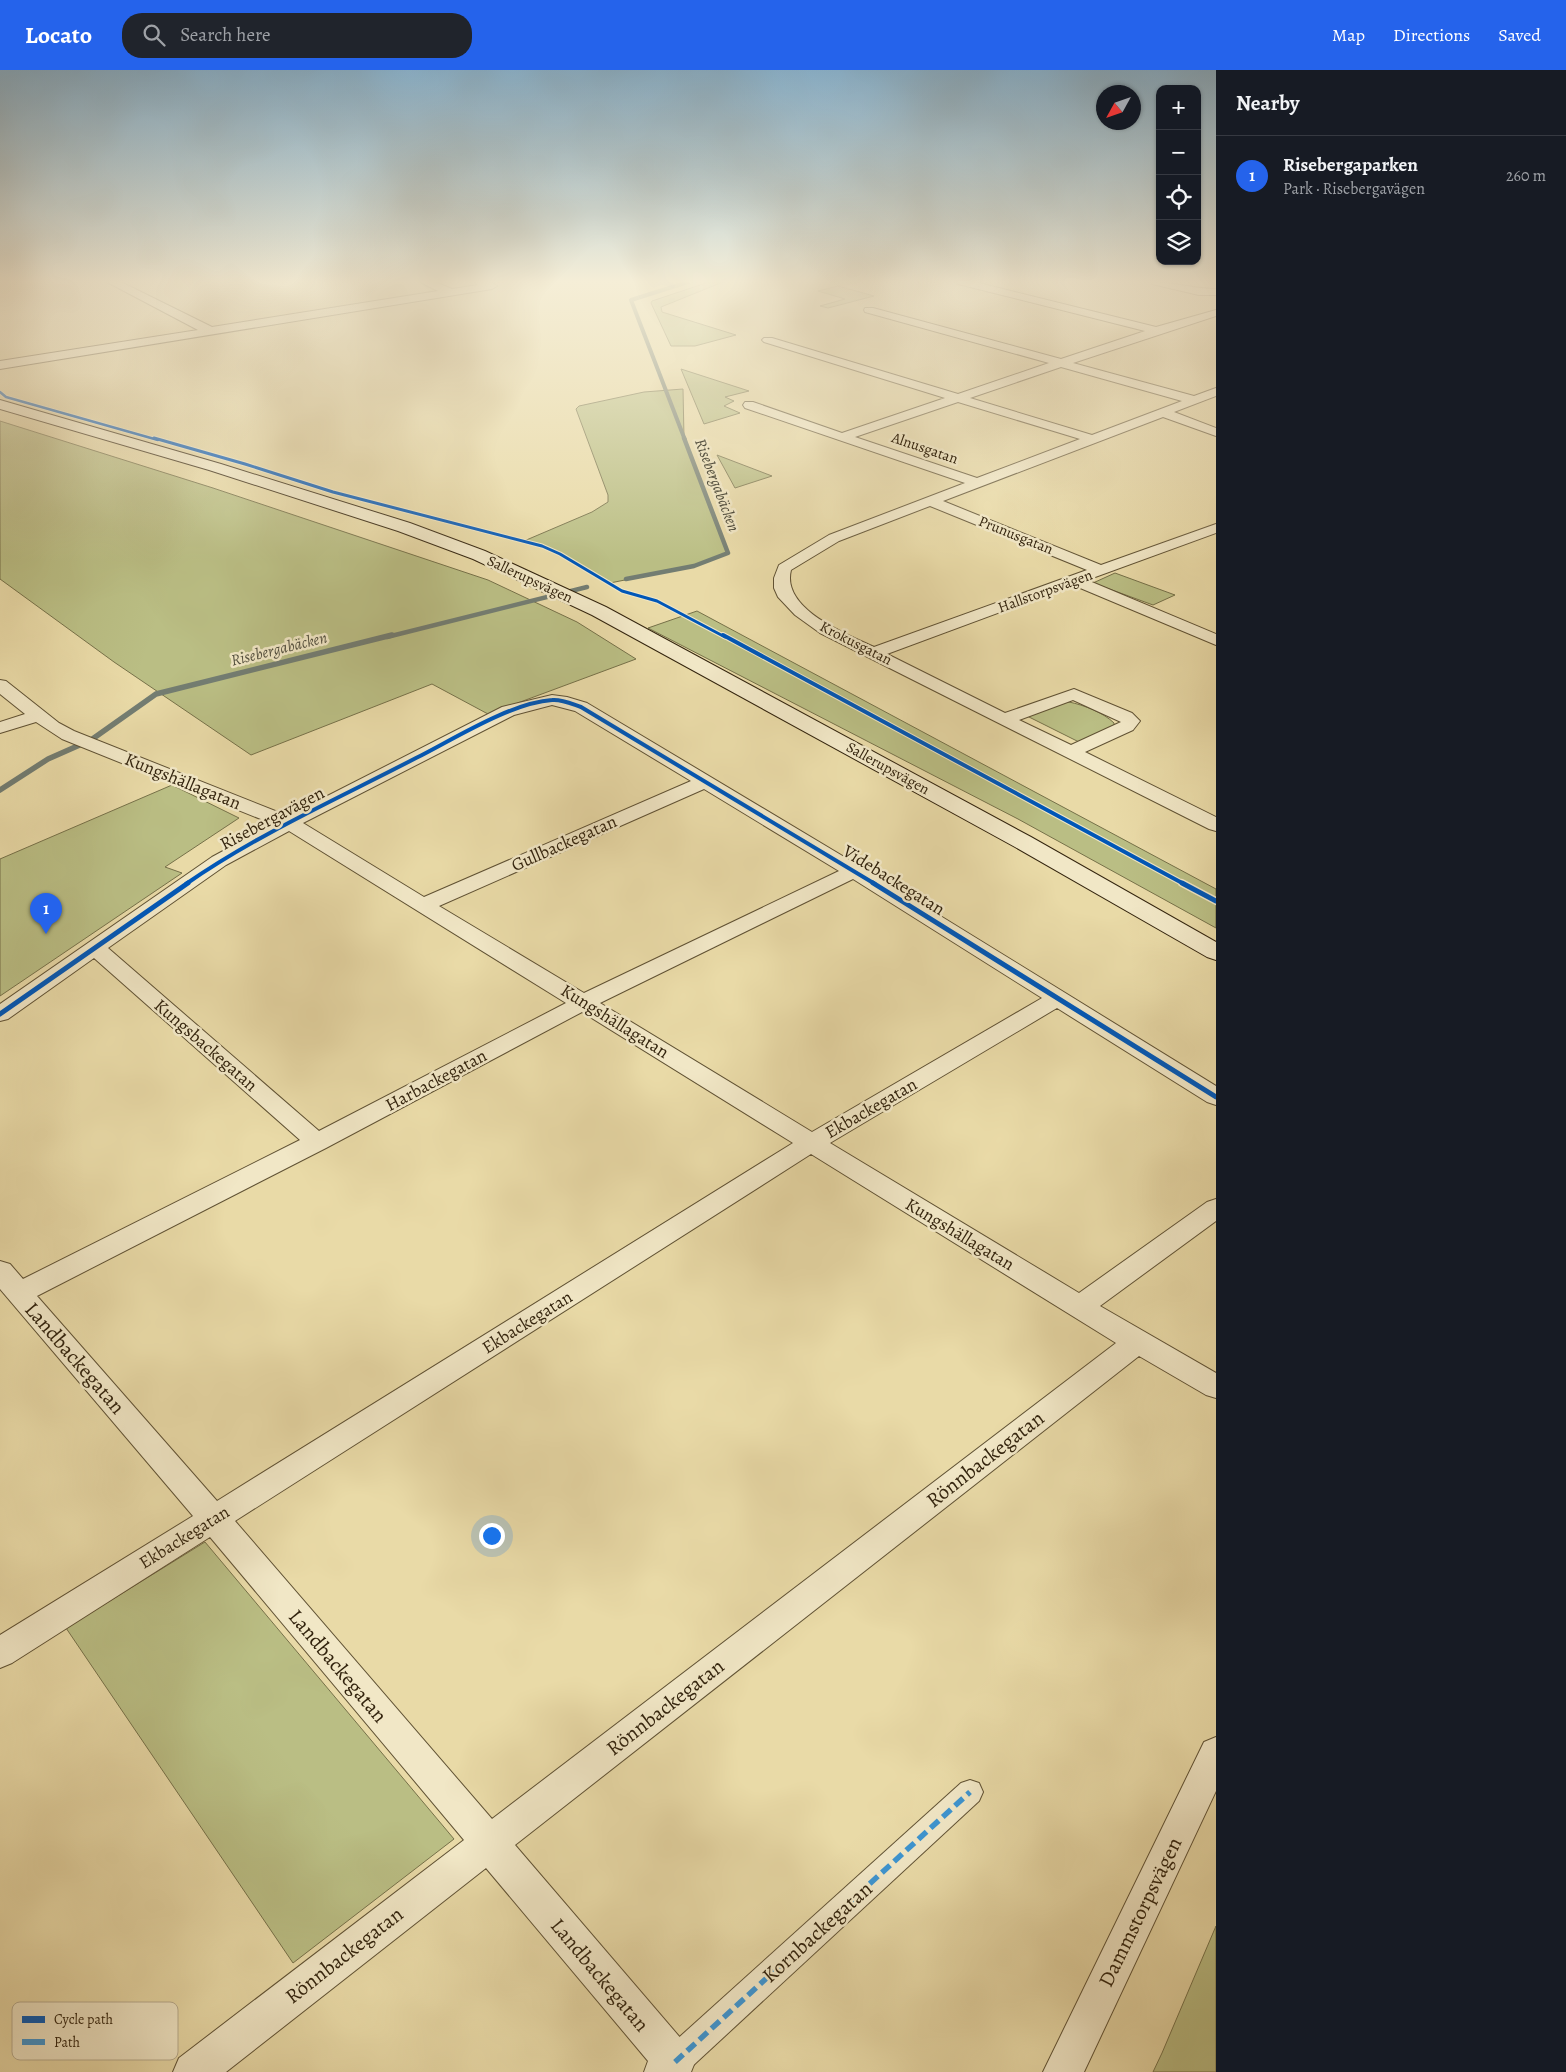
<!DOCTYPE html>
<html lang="en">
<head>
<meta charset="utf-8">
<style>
	body { margin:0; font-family:Alegreya,serif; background:#20242c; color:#f1f3f6 }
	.controls { position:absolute; right:15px; top:15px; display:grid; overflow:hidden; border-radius:10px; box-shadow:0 1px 4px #0004 }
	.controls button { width:45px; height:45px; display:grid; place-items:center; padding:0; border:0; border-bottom:1px solid #363941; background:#171b24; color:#f1f3f6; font:25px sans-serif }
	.compass { position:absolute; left:1096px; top:15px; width:45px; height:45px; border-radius:50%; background:#171b24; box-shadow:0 1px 4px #0004; rotate:230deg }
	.you { position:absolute; left:491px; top:1465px; width:18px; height:18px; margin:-12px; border:4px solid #fff; border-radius:50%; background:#1a73e8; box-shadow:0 0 0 8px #1a73e833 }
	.badge { display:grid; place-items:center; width:32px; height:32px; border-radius:50%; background:#2563eb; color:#fff; font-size:16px; font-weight:700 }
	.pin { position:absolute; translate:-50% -41px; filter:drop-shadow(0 1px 2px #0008) }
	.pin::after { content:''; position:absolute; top:26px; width:18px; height:15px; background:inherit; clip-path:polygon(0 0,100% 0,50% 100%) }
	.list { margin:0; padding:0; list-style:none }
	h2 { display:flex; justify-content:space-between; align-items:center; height:65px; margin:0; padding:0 20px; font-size:21px }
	h2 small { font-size:16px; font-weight:400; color:#9ea1a6 }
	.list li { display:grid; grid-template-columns:32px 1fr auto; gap:15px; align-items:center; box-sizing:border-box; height:80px; padding:0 20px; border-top:1px solid #363941 }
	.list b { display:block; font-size:19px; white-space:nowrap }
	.list p { margin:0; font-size:16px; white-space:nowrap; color:#9ea1a6 }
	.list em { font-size:16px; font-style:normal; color:#9ea1a6 }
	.icon { flex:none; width:28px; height:28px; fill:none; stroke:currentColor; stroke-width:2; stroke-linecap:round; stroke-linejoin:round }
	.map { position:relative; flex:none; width:1216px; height:2002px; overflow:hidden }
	header { display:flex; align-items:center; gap:30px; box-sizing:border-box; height:70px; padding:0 25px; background:#2563eb; color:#fff }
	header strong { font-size:24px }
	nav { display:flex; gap:28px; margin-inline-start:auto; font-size:18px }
	.search { width:350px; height:45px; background:#20242c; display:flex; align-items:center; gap:12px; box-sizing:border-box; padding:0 18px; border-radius:20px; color:#9ea1a6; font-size:19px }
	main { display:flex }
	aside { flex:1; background:#171b24 }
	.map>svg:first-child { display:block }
	.green { fill:#babe84; stroke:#767149 }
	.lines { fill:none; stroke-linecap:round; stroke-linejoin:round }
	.stream-far2 { stroke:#737d72; stroke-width:4 }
	.stream-far1 { stroke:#737d72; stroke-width:4.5 }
	.stream { stroke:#737d72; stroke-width:5.5 }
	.pedestrian-casing { stroke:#605234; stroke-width:2 }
	.minor-casing { stroke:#605234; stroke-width:2 }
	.secondary-casing { stroke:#33240e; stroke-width:2 }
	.pedestrian { fill:#f1e7c6; fill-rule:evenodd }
	.minor { fill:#f1e7c6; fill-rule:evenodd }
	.secondary { fill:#f1e7c6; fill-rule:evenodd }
	.quiet { stroke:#3d95d2; stroke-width:5.5; stroke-dasharray:11 5.5; stroke-linecap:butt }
	.cycleway-far3-casing { stroke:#f1e7c6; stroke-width:4 }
	.cycleway-far2-casing { stroke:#f1e7c6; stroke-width:5 }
	.cycleway-far1-casing { stroke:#f1e7c6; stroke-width:6 }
	.cycleway-casing { stroke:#f1e7c6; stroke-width:8 }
	.cycleway-far3 { stroke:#0057b8; stroke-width:2.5 }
	.cycleway-far2 { stroke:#0057b8; stroke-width:3 }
	.cycleway-far1 { stroke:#0057b8; stroke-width:4 }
	.cycleway { stroke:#0057b8; stroke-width:5 }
	.labels { text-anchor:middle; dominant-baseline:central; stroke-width:5; stroke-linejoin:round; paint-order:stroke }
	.far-street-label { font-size:15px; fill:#33240e; stroke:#f1e7c6 }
	.far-water-label { font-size:16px; font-style:italic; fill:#535040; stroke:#f1e7c6 }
	.street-label { font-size:18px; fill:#33240e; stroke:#f1e7c6 }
	.near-street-label { font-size:21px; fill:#33240e; stroke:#f1e7c6 }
	.key { fill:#f1e7c6; stroke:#b8ac8f; stroke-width:1 }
	.key-label { font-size:14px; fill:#33240e }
</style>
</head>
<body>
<header>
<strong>Locato</strong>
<div class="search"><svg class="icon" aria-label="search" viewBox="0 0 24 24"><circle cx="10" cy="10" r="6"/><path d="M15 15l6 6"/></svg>Search here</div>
<nav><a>Map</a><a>Directions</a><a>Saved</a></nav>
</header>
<main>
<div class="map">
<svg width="1216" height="2002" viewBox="0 0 1216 2002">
	<rect width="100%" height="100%" fill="#e9daa7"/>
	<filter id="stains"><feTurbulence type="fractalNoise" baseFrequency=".004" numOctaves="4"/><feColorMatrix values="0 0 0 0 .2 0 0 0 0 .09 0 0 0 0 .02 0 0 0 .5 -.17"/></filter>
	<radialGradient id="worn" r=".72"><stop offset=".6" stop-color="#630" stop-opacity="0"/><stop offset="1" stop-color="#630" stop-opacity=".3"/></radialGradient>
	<path class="green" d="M 709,212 L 723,212 L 661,237 L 662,242 L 736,265 L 695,276 L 671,276 L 651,233 L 652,231 Z
		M 838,216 L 874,226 L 828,238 L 820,236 L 845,229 L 818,221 Z
		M 681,299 L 749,321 L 725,327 L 734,331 L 724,336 L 740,343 L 704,354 Z
		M 683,319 L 684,368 L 728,483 L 694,496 L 610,513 L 542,476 L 524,471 L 592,442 L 608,432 L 608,425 L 576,339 L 579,336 L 644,322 Z
		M 0,351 L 213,418 L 488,510 L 577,552 L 636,589 L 488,644 L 432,614 L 251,685 L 114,592 L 0,509 Z
		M 717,385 L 772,406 L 735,418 Z
		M 1115,503 L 1175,525 L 1153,535 L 1093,513 Z
		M 697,541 L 1216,819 L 1216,858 L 1018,749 L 648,558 Z
		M 1069,632 C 1084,635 1104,643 1114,653 L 1114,657 L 1079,672 L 1027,646 L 1058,633 Z
		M 172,715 L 239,748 L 165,797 L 182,803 L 0,926 L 0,789 Z
		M 205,1472 L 454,1769 L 293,1893 L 66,1558 Z
		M 1216,1856 L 1216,2002 L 1153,2002 L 1162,1983 Z"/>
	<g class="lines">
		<path class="stream-far2" d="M 685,370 L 631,230 L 688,212"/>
		<path class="stream-far1" d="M 626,509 L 694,496 L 728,483 L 684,368
			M 387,567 L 587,517"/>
		<path class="stream" d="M 0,720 L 48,689 L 91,670 L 156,624 L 392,565"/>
		<g class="pedestrian-casing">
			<path id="pedestrian" d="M 970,1710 L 979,1713 L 983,1722 L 979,1731 L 686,2002 L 664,2002 L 660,1992 L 664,1981 L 961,1713 Z"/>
		</g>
		<g class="minor-casing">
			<path id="minor" d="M 107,212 L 121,212 L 212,257 L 438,221 L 420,212 L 435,212 L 452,219 L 478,215 L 475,212 L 491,212 L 497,216 L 492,219 L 0,299 L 0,291 L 198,260 Z
				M 957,212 L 975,212 L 1156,257 L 1216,240 L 1216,246 L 1073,293 L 1194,326 L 1216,318 L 1216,326 L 1174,342 L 1216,358 L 1216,366 L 1163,347 L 943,431 L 1101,495 L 1216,454 L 1216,463 L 1087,510 L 1216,564 L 1216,575 L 1073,515 L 887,584 L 1005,643 L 1074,619 L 1132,643 L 1140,651 L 1133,660 L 1085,682 L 1216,747 L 1216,761 L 1209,759 L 820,563 L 795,545 L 778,527 L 774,518 L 774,508 L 779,495 L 829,465 L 965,413 L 745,338 L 743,335 L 745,332 L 753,332 L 842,363 L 945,328 L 764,272 L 762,270 L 764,268 L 772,268 L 958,324 L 1049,293 L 865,242 L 864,240 L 865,238 L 873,238 L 1061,289 L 1145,261 L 958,214 ZM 1061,297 L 1182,331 L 1092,365 L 970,328 ZM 958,332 L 1080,369 L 977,408 L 855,367 ZM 930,436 L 1087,500 L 874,577 C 846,564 781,539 791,500 L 839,471 ZM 1073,630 L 1121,652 L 1071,675 L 1019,650 Z
				M 1151,212 C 1173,212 1194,219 1216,219 L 1216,225 L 1199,225 L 1152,214 Z
				M 0,610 L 6,611 L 59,653 L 74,661 L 288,746 L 502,637 L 552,625 L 567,627 L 587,633 L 861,797 L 1216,1016 L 1216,1035 L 1207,1032 L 1057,938 L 830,1073 L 1079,1223 L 1207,1132 L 1216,1129 L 1216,1151 L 1100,1236 L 1216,1303 L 1216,1328 L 1206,1325 L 1139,1286 L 515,1775 L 689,1978 L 695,1992 L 691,2002 L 644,2002 L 648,1991 L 486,1798 L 226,2002 L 173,2002 L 179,1988 L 464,1770 L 210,1467 L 12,1593 L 0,1598 L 0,1565 L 193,1446 L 0,1219 L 0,1191 L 10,1194 L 23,1209 L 300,1070 L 94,888 L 8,949 L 0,951 L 0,934 L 212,787 L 273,754 L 62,669 L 36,652 L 0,663 L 0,652 L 25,644 L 0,624 ZM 552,635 L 575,641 L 691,711 L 424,827 L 303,753 L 514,645 ZM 704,719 L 839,801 L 584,923 L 439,836 ZM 289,761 L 566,933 L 319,1061 L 108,878 L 226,795 ZM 853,809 L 1042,928 L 812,1062 L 600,933 ZM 582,942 L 793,1073 L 217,1431 L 37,1226 L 326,1078 ZM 811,1084 L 1116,1273 L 492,1749 L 235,1451 Z
				M 1216,1667 L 1216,1721 L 1084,2002 L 1043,2002 L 1204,1672 Z"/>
		</g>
		<g class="secondary-casing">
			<path id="secondary" d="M 0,330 L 221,394 L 410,453 L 485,481 L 606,537 L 1031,767 L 1216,872 L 1216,890 L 1207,887 L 1015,777 L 592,545 L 473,489 L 398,461 L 209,400 L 0,339 Z"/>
		</g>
		<use href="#pedestrian" class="pedestrian"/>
		<use href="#minor" class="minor"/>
		<use href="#secondary" class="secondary"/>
		<path class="quiet" d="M 675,1992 L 970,1722"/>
		<g class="cycleway-far3-casing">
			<path id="cycleway-far3" d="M 0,322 L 6,327 L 158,370"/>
		</g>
		<g class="cycleway-far2-casing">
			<path id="cycleway-far2" d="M 154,368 L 245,394 L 333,422 L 542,476 L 560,484 L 622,521 L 657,531 L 725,567"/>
		</g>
		<g class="cycleway-far1-casing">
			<path id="cycleway-far1" d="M 723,565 L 1184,814
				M 186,814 C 258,764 339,728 416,688 C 454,669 510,633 552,630 C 562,629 572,634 581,637 L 875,814"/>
		</g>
		<g class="cycleway-casing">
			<path id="cycleway" d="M 873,813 L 1216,1027
				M 1182,813 L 1216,831
				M 0,944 L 188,813"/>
		</g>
		<use href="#cycleway-far3" class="cycleway-far3"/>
		<use href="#cycleway-far2" class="cycleway-far2"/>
		<use href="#cycleway-far1" class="cycleway-far1"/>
		<use href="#cycleway" class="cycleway"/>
	</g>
	<linearGradient id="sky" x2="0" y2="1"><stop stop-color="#8ab6d3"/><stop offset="0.43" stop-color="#f5eed7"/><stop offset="1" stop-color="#f5eed7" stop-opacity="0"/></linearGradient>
	<rect width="1216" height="492" fill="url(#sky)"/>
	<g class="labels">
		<g class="far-street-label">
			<text transform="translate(925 378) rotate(19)">Alnusgatan</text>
			<text transform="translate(1016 465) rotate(22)">Prunusgatan</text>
			<text transform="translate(530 509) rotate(25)">Sallerupsvägen</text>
			<text transform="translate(1045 521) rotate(-20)">Hallstorpsvägen</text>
			<text transform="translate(856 573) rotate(27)">Krokusgatan</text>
			<text transform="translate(888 698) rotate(29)">Sallerupsvägen</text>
		</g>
		<g class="far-water-label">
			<text transform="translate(717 415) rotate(69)">Risebergabäcken</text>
			<text transform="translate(279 579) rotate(-14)">Risebergabäcken</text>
		</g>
		<g class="street-label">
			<text transform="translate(183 711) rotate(22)">Kungshällagatan</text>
			<text transform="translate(272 748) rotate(-28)">Risebergavägen</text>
			<text transform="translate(564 773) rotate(-24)">Gullbackegatan</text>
			<text transform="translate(894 810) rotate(32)">Videbackegatan</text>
			<text transform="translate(615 951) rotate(32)">Kungshällagatan</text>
			<text transform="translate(206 975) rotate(41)">Kungsbackegatan</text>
			<text transform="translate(436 1010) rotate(-28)">Harbackegatan</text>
			<text transform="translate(871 1038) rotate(-30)">Ekbackegatan</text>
			<text transform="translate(960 1164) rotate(31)">Kungshällagatan</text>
			<text transform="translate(527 1252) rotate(-32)">Ekbackegatan</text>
			<text transform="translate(184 1467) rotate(-32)">Ekbackegatan</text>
		</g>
		<g class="near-street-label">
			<text transform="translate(75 1288) rotate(49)">Landbackegatan</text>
			<text transform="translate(985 1389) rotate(-38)">Rönnbackegatan</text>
			<text transform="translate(338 1596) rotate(50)">Landbackegatan</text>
			<text transform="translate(665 1637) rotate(-38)">Rönnbackegatan</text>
			<text transform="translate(1140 1842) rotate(-64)">Dammstorpsvägen</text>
			<text transform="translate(817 1862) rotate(-42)">Kornbackegatan</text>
			<text transform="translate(344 1885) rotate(-38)">Rönnbackegatan</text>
			<text transform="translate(600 1905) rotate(50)">Landbackegatan</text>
		</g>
	</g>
	<rect x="12" y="1932" width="166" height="58" rx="8" class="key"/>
	<rect x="22" y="1946" width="23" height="7" fill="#0057b8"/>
	<rect x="22" y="1969" width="23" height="6" fill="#3d95d2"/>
	<g class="key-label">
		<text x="54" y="1954">Cycle path</text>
		<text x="54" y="1977">Path</text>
	</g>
	<rect width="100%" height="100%" filter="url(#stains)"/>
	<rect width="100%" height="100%" fill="url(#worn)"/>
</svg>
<div class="controls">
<button>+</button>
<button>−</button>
<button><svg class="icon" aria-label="locate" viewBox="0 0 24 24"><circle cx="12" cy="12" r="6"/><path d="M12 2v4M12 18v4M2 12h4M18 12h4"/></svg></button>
<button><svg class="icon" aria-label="layers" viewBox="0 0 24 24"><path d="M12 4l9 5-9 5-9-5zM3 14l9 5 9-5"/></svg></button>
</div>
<svg class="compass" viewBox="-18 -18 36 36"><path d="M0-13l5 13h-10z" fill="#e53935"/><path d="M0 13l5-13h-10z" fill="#9ea1a6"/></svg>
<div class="you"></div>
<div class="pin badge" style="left:46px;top:864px">1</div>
</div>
<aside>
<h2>Nearby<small></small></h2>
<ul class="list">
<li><span class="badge">1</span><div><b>Risebergaparken</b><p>Park · Risebergavägen</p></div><em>260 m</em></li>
</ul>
</aside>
</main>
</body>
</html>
